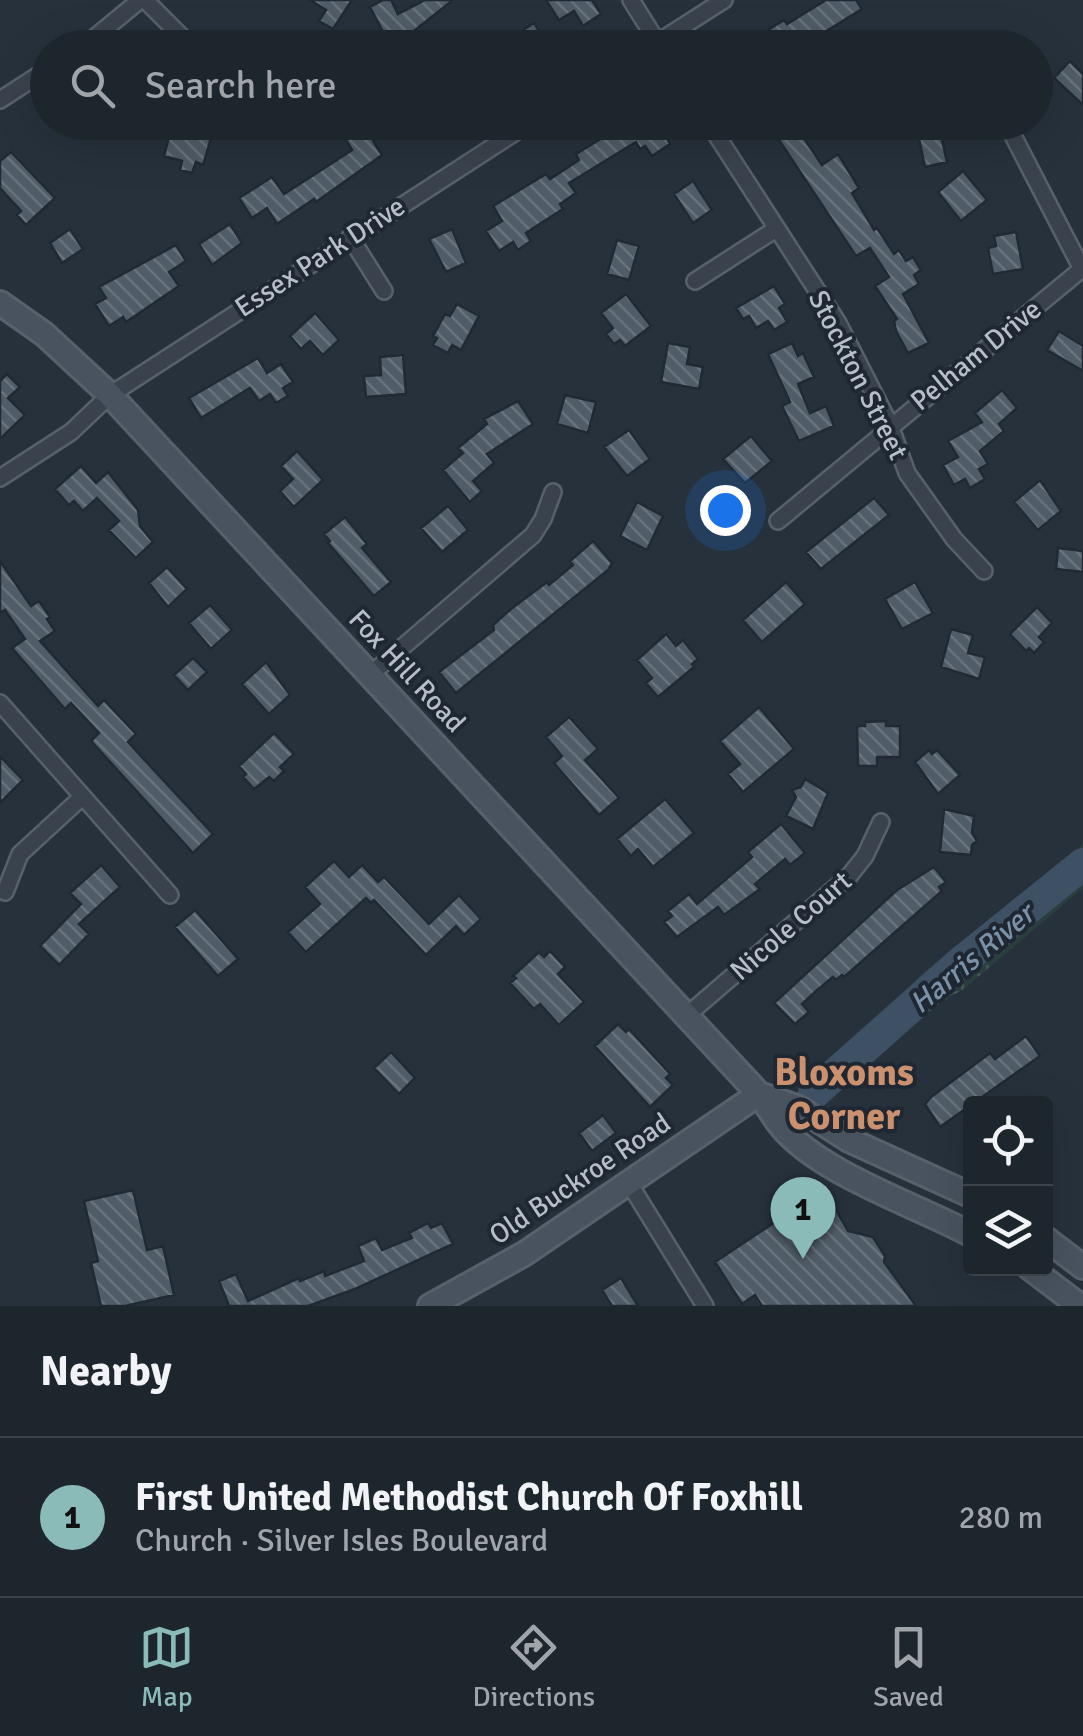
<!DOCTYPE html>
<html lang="en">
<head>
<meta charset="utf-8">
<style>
	body { margin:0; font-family:Signika,sans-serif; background:#2a3139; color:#f1f3f6 }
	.controls { position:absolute; right:30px; bottom:30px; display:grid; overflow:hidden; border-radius:10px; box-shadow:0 10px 40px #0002 }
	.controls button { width:90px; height:90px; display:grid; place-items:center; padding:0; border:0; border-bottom:2px solid #3b4249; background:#1d252d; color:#f1f3f6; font:50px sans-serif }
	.you { position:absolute; left:725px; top:510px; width:35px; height:35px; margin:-25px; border:8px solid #fff; border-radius:50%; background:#1a73e8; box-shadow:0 0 0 15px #1a73e833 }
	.badge { display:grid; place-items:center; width:65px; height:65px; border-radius:50%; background:#8bbbb9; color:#111; font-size:32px; font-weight:700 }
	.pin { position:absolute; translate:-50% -82px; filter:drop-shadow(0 2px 5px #0008) }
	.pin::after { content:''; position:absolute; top:52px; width:35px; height:30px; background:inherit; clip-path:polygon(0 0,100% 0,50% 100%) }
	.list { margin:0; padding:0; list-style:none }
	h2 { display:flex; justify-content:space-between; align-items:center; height:130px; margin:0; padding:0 40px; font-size:42px }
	h2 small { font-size:32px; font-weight:400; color:#a0a5aa }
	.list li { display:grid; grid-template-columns:65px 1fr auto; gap:30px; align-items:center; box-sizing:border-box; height:160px; padding:0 40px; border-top:2px solid #3b4249 }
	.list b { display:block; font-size:38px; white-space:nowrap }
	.list p { margin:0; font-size:32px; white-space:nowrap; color:#a0a5aa }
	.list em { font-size:32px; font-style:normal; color:#a0a5aa }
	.icon { flex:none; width:55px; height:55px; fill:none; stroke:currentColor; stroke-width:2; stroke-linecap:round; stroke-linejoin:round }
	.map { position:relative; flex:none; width:1083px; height:1306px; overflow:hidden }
	.search { position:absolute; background:#1d252d; box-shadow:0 10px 40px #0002; left:30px; right:30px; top:30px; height:110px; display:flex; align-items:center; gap:25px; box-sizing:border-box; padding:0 35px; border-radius:55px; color:#a0a5aa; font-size:38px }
	.sheet { height:290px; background:#1d252d }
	nav { display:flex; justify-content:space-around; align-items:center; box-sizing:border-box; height:140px; border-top:2px solid #3b4249; background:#1d252d; font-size:28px; color:#a0a5aa }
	nav a { display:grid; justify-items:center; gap:5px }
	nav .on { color:#8bbbb9 }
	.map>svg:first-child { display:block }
	.wetland { fill:url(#wetland-marsh) }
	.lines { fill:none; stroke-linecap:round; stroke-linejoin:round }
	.river { stroke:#3e5063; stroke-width:32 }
	.building { fill:url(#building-back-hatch); stroke:#212a34; stroke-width:2.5 }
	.street-casing { stroke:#58616b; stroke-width:20 }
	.secondary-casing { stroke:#58616b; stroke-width:28 }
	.street { stroke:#3a434d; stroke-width:15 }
	.secondary { stroke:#49535f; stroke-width:22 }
	.labels { text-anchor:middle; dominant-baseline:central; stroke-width:8; stroke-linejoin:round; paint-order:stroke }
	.street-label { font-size:28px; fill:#b6bec8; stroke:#1f2832 }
	.water-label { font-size:30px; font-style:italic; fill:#7a91a8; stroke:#1f2832 }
	.district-label { font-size:38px; font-weight:bold; fill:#cb906e; stroke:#1f2832 }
</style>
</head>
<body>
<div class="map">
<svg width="1083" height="1306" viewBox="0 0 1083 1306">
	<defs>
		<pattern id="wetland-marsh" width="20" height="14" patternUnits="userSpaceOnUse" patternTransform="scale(2.5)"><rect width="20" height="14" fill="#2a3e3e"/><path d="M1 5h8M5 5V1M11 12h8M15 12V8" fill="none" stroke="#475858"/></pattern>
		<pattern id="building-back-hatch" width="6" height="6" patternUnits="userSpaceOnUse" patternTransform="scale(2.5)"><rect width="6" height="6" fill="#505c67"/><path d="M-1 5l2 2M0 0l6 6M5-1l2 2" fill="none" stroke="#67727b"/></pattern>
	</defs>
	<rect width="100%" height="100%" fill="#27313c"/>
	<path class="wetland" d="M 1083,841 L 1083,888 L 965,988 L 897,1030 L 830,1093 L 811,1084 L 828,1060 L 856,1043 L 922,974 L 1080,849 Z"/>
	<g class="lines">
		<path class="river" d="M 814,1093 L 959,964 L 1083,864"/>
	</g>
	<path class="building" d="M 310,0 L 352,0 L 333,29 L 319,21 L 326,10 Z
		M 383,0 L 391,0 L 398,14 L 425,0 L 453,0 L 415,30 L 419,38 L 402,47 L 400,42 L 391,47 L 370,7 Z
		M 546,0 L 592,0 L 601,14 L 583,26 L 574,11 L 559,20 Z
		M 826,0 L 856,0 L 862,9 L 799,48 L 772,48 L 763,33 L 784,20 L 787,24 Z
		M 534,23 L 550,48 L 495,48 Z
		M 1070,61 L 1083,74 L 1083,105 L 1054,78 Z
		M 192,122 L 215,125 L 203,165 L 196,162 L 192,173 L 180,170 L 182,161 L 164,156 L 170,133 L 188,138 Z
		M 359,122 L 401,122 L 373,141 L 382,155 L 316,202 L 314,199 L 277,224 L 267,208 L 252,218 L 239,198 L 272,177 L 284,194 L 352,150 L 342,133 Z
		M 628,122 L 680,122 L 664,133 L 670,144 L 652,156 L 645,146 L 640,149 L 636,142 L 569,183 L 576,193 L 560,204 L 563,209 L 526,233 L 531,241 L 518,250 L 513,242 L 499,251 L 486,231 L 502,221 L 493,206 L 546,174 L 550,179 L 579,160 L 576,154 Z
		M 786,122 L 793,122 L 822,165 L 838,154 L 859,188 L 852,193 L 874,230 L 877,228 L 894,254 L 899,250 L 906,261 L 913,257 L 921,270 L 914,275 L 919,284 L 903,294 L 929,343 L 908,353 L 896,331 L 894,321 L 897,319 L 875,286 L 889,277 L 870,248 L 856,256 L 773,131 Z
		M 939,126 L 947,162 L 925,167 L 917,130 Z
		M 11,152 L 55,198 L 26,225 L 17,215 L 21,211 L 0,188 L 0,161 Z
		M 963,171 L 987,200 L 961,221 L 938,192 Z
		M 693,181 L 712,210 L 693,223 L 674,194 Z
		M 230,224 L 242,243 L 212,265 L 199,244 Z
		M 70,229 L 83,249 L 62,263 L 50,243 Z
		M 452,229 L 466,263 L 446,272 L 429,239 Z
		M 1016,232 L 1023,269 L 993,274 L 988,248 L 996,246 L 994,236 Z
		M 617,240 L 639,246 L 629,280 L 607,274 Z
		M 176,245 L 186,261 L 169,272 L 179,286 L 126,322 L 123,317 L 109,326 L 95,304 L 106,298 L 99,287 Z
		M 774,286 L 785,304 L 779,308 L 787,322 L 774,330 L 768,321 L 756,328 L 749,316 L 743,319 L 736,308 Z
		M 626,294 L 651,326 L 625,346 L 620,340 L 614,344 L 606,334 L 613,328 L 601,313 Z
		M 457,304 L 479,316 L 461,350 L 452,345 L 448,353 L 433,345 L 437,338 L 433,336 L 445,314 L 450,316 Z
		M 315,313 L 339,340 L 323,355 L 310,341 L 301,349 L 290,336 Z
		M 1059,331 L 1083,346 L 1083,371 L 1047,350 Z
		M 668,343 L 690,347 L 687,364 L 703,367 L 699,389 L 661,382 Z
		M 792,343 L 798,356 L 803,353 L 814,377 L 798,384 L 810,413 L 826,406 L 834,426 L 799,441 L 782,406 L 790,402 L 768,354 Z
		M 403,355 L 406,394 L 366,397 L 364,376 L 381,375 L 380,357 Z
		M 258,358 L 267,373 L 281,364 L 293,382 L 283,388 L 288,396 L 276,403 L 270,394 L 259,401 L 250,388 L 201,418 L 189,398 Z
		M 7,374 L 20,387 L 8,398 L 25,415 L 0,439 L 0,381 Z
		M 1002,390 L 1017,408 L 999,424 L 1004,431 L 980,451 L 988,464 L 979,469 L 985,479 L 970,488 L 965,479 L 954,485 L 943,465 L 958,457 L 948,441 L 982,422 L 975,413 Z
		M 565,395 L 596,402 L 588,433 L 557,424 Z
		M 518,401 L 533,424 L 487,454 L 494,463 L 473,481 L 482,491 L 470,502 L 443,470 L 463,453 L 458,448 L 487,424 L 484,419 Z
		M 629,430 L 650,459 L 627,476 L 604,447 Z
		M 751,436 L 772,461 L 745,483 L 723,459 Z
		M 297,451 L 323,480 L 294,507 L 280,491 L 293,479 L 281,466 Z
		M 81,466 L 96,483 L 108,472 L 138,510 L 140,526 L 153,542 L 136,558 L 109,530 L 119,521 L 97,498 L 83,511 L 74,501 L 69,505 L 55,489 Z
		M 1040,480 L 1061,511 L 1038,530 L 1014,502 Z
		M 874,498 L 889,515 L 821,569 L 806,552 Z
		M 637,502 L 663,516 L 647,550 L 620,536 Z
		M 448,506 L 468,530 L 442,552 L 421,528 Z
		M 345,517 L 367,544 L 362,548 L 391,582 L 374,596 L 328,543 L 330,541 L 324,534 Z
		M 593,541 L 612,563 L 608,570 L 456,693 L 439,672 L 494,630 L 493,625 L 511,609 L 547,582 L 549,585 L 573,565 L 570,561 Z
		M 1058,548 L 1083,551 L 1083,572 L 1056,569 Z
		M 0,561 L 31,606 L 39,601 L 50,617 L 47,619 L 55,631 L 40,641 L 98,706 L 104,700 L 136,734 L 128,742 L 213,834 L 193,853 L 91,741 L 99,733 L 71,703 L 65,709 L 12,648 L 25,639 L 5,610 L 0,613 Z
		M 167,567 L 187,589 L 168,607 L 149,583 Z
		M 786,582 L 805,604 L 762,642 L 743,620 Z
		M 915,582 L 933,613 L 902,629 L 885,599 Z
		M 210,605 L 232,630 L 211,649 L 189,623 Z
		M 1037,607 L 1052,623 L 1039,637 L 1044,642 L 1034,653 L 1029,648 L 1026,651 L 1010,634 Z
		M 951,629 L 973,635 L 968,653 L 985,657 L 979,679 L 941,667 Z
		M 666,634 L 676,646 L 683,640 L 698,659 L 692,664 L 694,667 L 658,697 L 646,683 L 652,678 L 637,660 Z
		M 193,658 L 207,672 L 188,690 L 174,675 Z
		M 266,662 L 290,695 L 269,714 L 242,684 Z
		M 759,707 L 794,749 L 743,792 L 728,774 L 740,764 L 720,741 Z
		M 569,717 L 598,749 L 585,760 L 619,798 L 599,815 L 554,763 L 562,756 L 546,737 Z
		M 886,721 L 886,726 L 900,726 L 900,757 L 877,757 L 877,766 L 858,766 L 857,726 L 865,726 L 865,722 Z
		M 274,733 L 294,754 L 280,767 L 284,771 L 274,781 L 269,777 L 254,789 L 243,777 L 246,774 L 239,766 Z
		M 929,750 L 932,754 L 937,750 L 960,775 L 938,794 L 915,762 Z
		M 0,756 L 23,780 L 0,803 Z
		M 805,779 L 828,793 L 813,829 L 786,816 L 796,797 L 792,790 L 801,787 Z
		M 665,799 L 694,833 L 653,867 L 638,849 L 631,856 L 617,839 Z
		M 944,809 L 974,816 L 972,833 L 977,841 L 972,845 L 971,855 L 940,852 Z
		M 781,824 L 805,853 L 790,865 L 785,859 L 755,884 L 760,889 L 724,915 L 718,907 L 677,937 L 664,922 L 672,916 L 668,911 L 689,894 L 697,904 L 752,857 L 748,852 Z
		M 334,861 L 349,877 L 362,865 L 378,882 L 384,877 L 429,924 L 459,895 L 481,919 L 464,935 L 456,926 L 426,955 L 374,900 L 371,903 L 366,898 L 306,952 L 288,932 L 320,904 L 305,887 Z
		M 101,865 L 120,887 L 79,924 L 89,934 L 59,965 L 40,946 L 81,904 L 70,893 Z
		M 934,867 L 946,882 L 939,887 L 942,891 L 844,977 L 842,975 L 836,980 L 833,977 L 815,992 L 802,1004 L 809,1012 L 795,1024 L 774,1003 L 897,890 Z
		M 195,910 L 238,959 L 218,976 L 175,927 Z
		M 550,951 L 565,967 L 558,974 L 584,1002 L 559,1025 L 540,1004 L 534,1009 L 510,983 L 516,978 L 513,976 L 539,952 L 544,957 Z
		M 618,1024 L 626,1032 L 629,1029 L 670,1074 L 666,1078 L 673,1085 L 650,1107 L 595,1046 Z
		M 1026,1036 L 1040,1056 L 940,1127 L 925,1104 L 931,1097 L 990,1053 L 995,1059 Z
		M 391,1052 L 415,1078 L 399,1094 L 374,1068 Z
		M 603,1115 L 616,1133 L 592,1151 L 579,1133 Z
		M 133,1190 L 147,1250 L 163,1246 L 174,1295 L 125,1306 L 101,1306 L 91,1263 L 98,1261 L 84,1201 Z
		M 793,1210 L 821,1219 L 836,1210 L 848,1231 L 873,1237 L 885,1256 L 884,1262 L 916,1306 L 762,1306 L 755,1295 L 742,1304 L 715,1262 Z
		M 428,1223 L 431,1228 L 442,1223 L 453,1244 L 355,1289 L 308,1306 L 229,1306 L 219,1281 L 236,1274 L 248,1301 L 299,1278 L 300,1281 L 324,1271 L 325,1276 L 364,1261 L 358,1246 L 376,1238 L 382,1250 L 412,1238 L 409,1233 Z
		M 621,1278 L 638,1306 L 612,1306 L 602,1290 Z"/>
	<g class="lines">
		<g class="street-casing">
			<path id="street" d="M 145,0 L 193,48
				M 631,0 L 661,48
				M 82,48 L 140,0
				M 649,48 L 724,0
				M 0,100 L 48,69
				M 708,122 L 838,323 L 890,425 L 907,473 L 954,539 L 984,571
				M 1008,126 L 1083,271
				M 350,237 L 384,291
				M 695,281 L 776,229
				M 0,478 L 71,432 L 110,395 L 531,122
				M 778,521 L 1083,268
				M 370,675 L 533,535 L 543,519 L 553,492
				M 0,703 L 170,895
				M 5,892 L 20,854 L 82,797
				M 685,1017 L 850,875 L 865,856 L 881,822
				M 629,1183 L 705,1306"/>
		</g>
		<g class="secondary-casing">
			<path id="secondary" d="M 0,303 L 44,334 L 110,395 L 759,1094 C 766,1104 773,1116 781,1126 C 819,1173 916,1205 970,1234
				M 759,1094 L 799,1108 L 849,1140 L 970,1195
				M 1046,1239 L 1083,1267
				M 1030,1268 L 1080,1306
				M 430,1306 L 524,1254 L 759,1094"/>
		</g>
		<use href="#street" class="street"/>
		<use href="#secondary" class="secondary"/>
	</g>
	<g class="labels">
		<g class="street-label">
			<text transform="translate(320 257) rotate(-33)">Essex Park Drive</text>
			<text transform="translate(976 355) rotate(-39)">Pelham Drive</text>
			<text transform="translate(858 375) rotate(63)">Stockton Street</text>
			<text transform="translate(407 671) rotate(47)">Fox Hill Road</text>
			<text transform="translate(791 926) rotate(-41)">Nicole Court</text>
			<text transform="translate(580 1179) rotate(-34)">Old Buckroe Road</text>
		</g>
		<g class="water-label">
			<text transform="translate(972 959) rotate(-40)">Harris River</text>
		</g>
		<g class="district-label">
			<text x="844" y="1072">Bloxoms<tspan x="844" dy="44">Corner</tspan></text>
		</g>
	</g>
</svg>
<div class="controls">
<button><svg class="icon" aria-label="locate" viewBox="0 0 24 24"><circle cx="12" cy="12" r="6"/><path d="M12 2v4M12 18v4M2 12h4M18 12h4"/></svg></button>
<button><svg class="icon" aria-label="layers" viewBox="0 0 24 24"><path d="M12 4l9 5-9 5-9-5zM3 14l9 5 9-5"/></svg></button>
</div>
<div class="you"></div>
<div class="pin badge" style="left:803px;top:1259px">1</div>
<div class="search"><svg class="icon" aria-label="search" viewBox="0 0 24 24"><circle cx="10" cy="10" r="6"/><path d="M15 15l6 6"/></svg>Search here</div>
</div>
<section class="sheet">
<h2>Nearby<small></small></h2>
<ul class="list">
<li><span class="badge">1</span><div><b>First United Methodist Church Of Foxhill</b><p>Church · Silver Isles Boulevard</p></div><em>280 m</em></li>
</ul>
</section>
<nav>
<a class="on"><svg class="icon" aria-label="map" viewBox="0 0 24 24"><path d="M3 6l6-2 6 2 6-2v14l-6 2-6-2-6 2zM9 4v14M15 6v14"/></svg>Map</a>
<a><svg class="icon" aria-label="directions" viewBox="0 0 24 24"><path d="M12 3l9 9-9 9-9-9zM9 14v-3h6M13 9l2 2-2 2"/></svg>Directions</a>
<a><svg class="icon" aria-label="saved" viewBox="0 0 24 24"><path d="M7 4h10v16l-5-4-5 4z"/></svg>Saved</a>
</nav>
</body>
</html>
